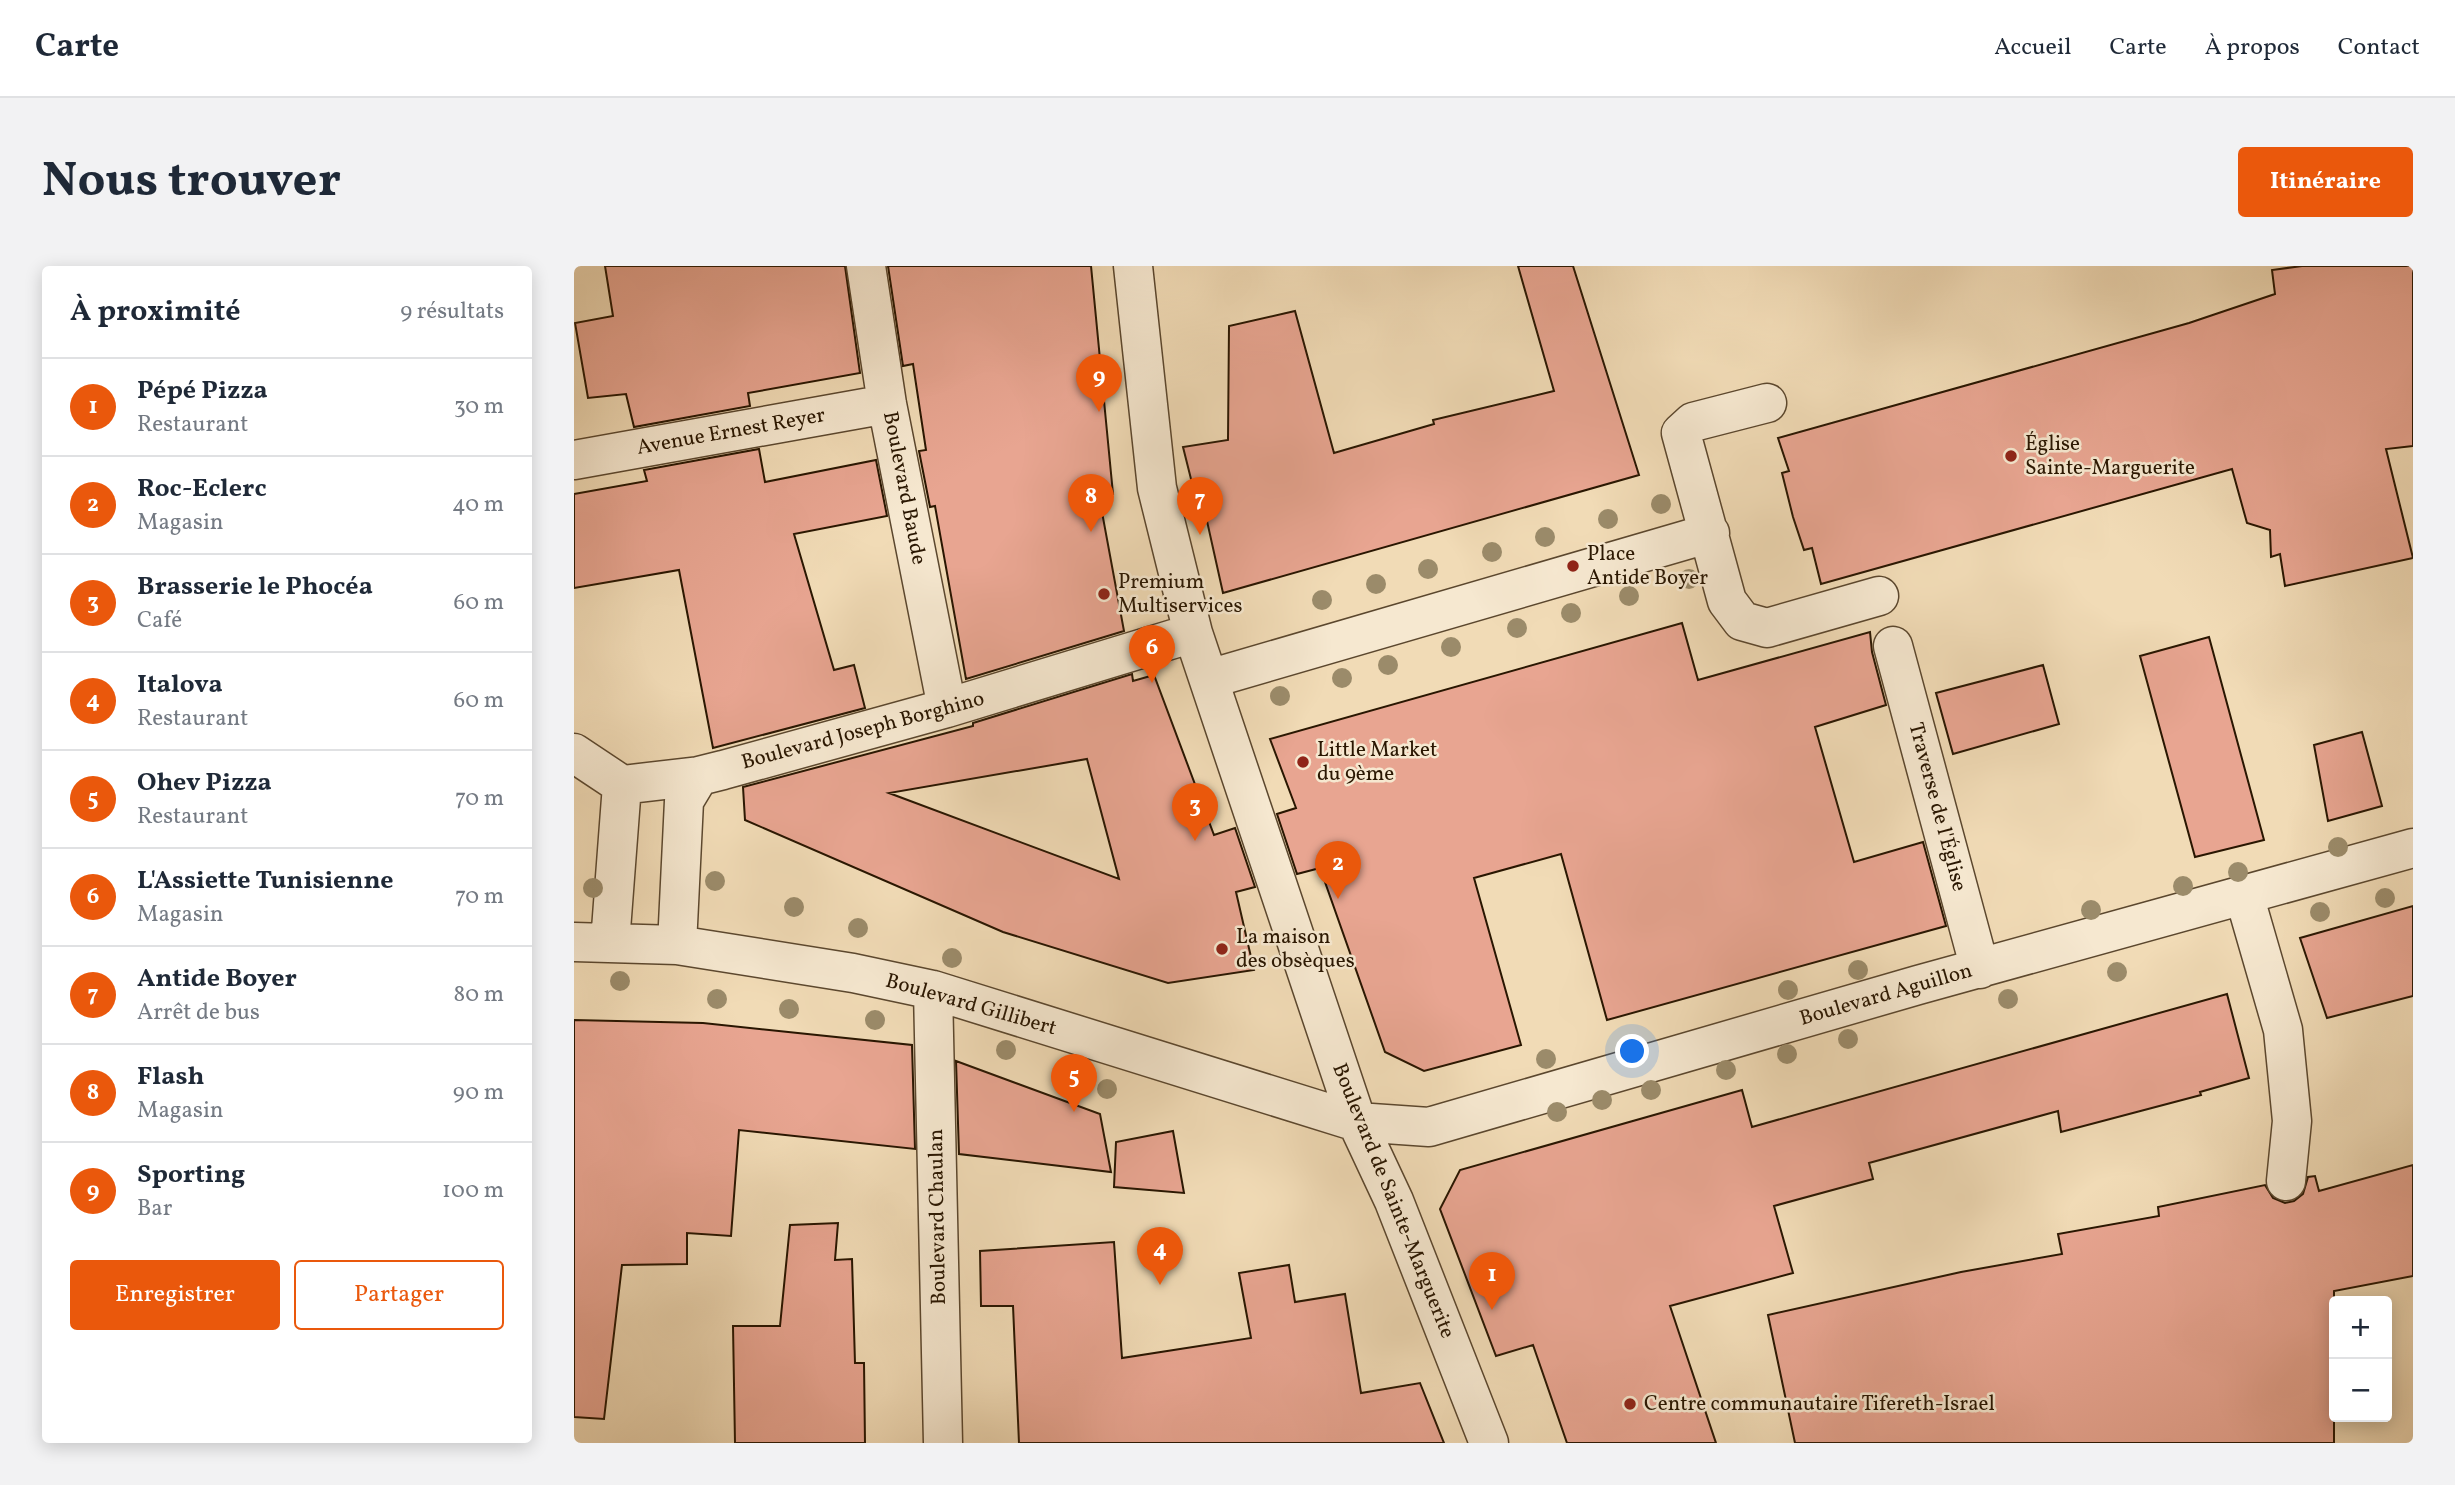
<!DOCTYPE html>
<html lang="fr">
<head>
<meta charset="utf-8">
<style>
	body { margin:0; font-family:Vollkorn,serif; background:#f2f2f3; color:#1f2937 }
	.controls { position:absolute; right:21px; bottom:21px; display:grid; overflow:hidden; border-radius:7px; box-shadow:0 4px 18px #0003 }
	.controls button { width:63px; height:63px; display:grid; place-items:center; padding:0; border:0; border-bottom:2px solid #e0e1e3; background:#fff; color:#1f2937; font:35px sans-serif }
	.you { position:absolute; left:1059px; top:786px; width:24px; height:24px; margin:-18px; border:5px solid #fff; border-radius:50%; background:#1a73e8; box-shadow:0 0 0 10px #1a73e833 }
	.badge { display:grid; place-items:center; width:46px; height:46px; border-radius:50%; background:#ea580c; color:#fff; font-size:23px; font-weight:700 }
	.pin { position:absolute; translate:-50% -58px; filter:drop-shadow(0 2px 4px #0008) }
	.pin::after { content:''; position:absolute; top:37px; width:24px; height:21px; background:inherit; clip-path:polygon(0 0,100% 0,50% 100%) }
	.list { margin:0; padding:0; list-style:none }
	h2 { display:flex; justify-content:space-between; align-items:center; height:91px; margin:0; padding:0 28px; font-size:30px }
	h2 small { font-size:23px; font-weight:400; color:#747a83 }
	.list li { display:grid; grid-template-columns:46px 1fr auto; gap:21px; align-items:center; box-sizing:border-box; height:98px; padding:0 28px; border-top:2px solid #e0e1e3 }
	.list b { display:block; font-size:26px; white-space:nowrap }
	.list p { margin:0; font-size:23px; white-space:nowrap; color:#747a83 }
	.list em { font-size:23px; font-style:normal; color:#747a83 }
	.actions { display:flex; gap:14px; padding:21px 28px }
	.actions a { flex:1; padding:16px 0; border:2px solid #ea580c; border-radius:7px; text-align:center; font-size:24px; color:#ea580c }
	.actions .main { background:#ea580c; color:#fff }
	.map { position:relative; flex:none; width:1839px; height:1177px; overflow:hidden; border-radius:7px }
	header { display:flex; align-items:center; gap:42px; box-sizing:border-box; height:98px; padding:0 35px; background:#fff; border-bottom:2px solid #e0e1e3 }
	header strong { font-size:33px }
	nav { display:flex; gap:38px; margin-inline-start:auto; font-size:24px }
	.intro { display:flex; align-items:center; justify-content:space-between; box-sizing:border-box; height:168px; padding:0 42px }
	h1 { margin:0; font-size:49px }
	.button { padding:18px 32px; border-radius:7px; background:#ea580c; color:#fff; font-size:24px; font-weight:700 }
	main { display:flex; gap:42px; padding:0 42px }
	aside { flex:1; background:#fff; border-radius:7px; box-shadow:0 4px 18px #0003 }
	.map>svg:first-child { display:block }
	.building { fill:#e8a591; stroke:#291601; stroke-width:2; fill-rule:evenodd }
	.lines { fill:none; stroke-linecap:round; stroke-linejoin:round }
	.minor-casing { stroke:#5b472e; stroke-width:41 }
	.minor { stroke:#f6e8d0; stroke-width:38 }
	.tree { fill:#9b8b6a }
	.poi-dot { fill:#8f2418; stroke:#f6e8d0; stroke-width:2.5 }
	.labels { text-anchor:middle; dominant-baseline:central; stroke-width:5; stroke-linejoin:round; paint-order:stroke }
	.street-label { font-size:21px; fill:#291601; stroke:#f6e8d0 }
	.poi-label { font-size:21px; fill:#291601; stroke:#f6e8d0; text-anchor:start }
</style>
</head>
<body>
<header>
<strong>Carte</strong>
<nav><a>Accueil</a><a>Carte</a><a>À propos</a><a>Contact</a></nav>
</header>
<div class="intro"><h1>Nous trouver</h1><a class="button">Itinéraire</a></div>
<main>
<aside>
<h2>À proximité<small>9 résultats</small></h2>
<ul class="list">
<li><span class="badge">1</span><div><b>Pépé Pizza</b><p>Restaurant</p></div><em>30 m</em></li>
<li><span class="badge">2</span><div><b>Roc-Eclerc</b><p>Magasin</p></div><em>40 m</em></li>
<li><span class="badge">3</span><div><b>Brasserie le Phocéa</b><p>Café</p></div><em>60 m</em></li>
<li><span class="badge">4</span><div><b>Italova</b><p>Restaurant</p></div><em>60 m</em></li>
<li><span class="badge">5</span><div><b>Ohev Pizza</b><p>Restaurant</p></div><em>70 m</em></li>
<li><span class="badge">6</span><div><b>L'Assiette Tunisienne</b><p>Magasin</p></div><em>70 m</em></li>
<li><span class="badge">7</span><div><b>Antide Boyer</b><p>Arrêt de bus</p></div><em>80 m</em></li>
<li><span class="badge">8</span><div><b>Flash</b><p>Magasin</p></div><em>90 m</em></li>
<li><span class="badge">9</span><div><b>Sporting</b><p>Bar</p></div><em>100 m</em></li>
</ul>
<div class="actions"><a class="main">Enregistrer</a><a>Partager</a></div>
</aside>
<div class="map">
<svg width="1839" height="1177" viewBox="0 0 1839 1177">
	<rect width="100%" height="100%" fill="#f1dbb6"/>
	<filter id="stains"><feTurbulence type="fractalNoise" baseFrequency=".00286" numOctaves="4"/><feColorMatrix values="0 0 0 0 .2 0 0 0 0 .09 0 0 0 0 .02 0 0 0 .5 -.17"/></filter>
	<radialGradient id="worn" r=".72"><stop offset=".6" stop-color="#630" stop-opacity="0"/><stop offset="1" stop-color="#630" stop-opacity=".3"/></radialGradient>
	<path class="building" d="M 31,0 L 271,0 L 286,107 L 174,127 L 176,140 L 60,161 L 52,128 L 14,132 L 1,57 L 39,50 Z
		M 314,0 L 517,0 L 539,228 L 525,230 L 550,365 L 392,413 L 361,240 L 356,241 L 345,185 L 352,184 L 339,98 L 329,100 Z
		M 944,0 L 999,0 L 1065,209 L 649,327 L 633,255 L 628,257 L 609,181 L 654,174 L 655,60 L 721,45 L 760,187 L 860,158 L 859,154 L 980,125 Z
		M 1728,0 L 1839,0 L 1839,180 L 1812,183 L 1839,292 L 1711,320 L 1706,288 L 1697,291 L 1696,264 L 1673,257 L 1658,203 L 1247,318 L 1238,282 L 1230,284 L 1219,251 L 1208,207 L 1215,205 L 1204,172 L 1615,57 L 1701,28 L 1698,4 Z
		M 185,183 L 191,216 L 302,194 L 313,250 L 220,268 L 260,404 L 280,399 L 291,442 L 139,482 L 105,304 L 0,322 L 0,228 L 73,215 L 70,204 Z
		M 1108,357 L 1124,414 L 1296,366 L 1298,386 L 1312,439 L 1241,461 L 1280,596 L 1349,576 L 1372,660 L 1033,754 L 987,588 L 900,612 L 947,779 L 850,805 L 811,786 L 746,602 L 723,608 L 703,548 L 722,542 L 696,473 Z
		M 1635,371 L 1690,574 L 1621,591 L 1566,390 Z
		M 1469,399 L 1485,458 L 1379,488 L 1362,427 Z
		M 558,408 L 559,415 L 580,409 L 640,569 L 661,562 L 681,621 L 662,626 L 680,704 L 594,717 L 429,666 L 171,554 L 169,521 L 399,460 L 399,457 ZM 513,493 L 545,613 L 315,527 Z
		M 1788,466 L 1808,540 L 1754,555 L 1740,479 Z
		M 1839,640 L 1839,730 L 1753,752 L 1726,672 Z
		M 1653,728 L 1675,812 L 1626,826 L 1627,829 L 1487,866 L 1484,845 L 1295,897 L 1299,913 L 1200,940 L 1219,1007 L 1096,1040 L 1142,1177 L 993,1177 L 959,1079 L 922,1090 L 866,943 L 886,904 L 1168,824 L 1178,861 Z
		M 0,754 L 129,757 L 338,779 L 341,883 L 165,864 L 157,970 L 113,967 L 113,998 L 48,999 L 30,1153 L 0,1151 Z
		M 382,795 L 526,848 L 537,906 L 385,888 Z
		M 599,865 L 610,927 L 540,921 L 542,876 Z
		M 1839,899 L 1839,1010 L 1760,1025 L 1760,1177 L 1221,1177 L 1194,1049 L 1387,1006 L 1488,988 L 1484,968 L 1585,950 L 1584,941 L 1691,919 L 1699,932 L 1711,937 L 1720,935 L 1729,928 L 1734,911 L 1741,910 L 1745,925 Z
		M 264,957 L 261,994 L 278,993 L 281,1097 L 290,1097 L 291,1177 L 161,1177 L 159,1060 L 206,1060 L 216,959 Z
		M 540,976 L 548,1092 L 677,1072 L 665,1007 L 715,999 L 721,1036 L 771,1028 L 787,1127 L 846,1117 L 870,1177 L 445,1177 L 439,1040 L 407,1040 L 406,985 Z"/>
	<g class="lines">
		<g class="minor-casing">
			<path id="minor" d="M 292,0 L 313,138 L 373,442
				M 559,0 L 583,222 L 619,367 L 783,856 L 820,935 L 915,1177
				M 1193,137 L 1119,156 L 1107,167 L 1153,335 L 1168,355 L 1193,362 L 1305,330
				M 0,194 L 313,138
				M 1319,380 L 1406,703
				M 635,413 L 1136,267
				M 0,487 L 48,519 L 125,510 L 149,504 L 373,442 L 619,367
				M 1670,629 L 1709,764 L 1718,855 L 1712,915
				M 0,676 L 103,679 L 279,707 L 359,724 L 783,856 L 855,861 L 1344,719 L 1839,582
				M 36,677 L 48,519
				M 103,679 L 110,535 L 125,510
				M 359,724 L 369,1177"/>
		</g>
		<use href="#minor" class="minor"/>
	</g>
	<g class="tree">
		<circle cx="1087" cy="238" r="10"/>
		<circle cx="1034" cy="253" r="10"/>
		<circle cx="971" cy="271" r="10"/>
		<circle cx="918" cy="286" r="10"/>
		<circle cx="854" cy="303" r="10"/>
		<circle cx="1115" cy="313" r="10"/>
		<circle cx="802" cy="318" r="10"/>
		<circle cx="1055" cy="330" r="10"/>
		<circle cx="748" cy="334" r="10"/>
		<circle cx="997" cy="347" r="10"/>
		<circle cx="943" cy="362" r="10"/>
		<circle cx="877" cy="381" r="10"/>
		<circle cx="814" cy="399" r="10"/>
		<circle cx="768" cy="412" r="10"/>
		<circle cx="706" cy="430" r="10"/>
		<circle cx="1764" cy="581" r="10"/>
		<circle cx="1664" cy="606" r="10"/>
		<circle cx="141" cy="615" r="10"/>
		<circle cx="1609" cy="620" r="10"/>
		<circle cx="19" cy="622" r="10"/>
		<circle cx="1811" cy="632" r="10"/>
		<circle cx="220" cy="641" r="10"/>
		<circle cx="1517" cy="644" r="10"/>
		<circle cx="1746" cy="646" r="10"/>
		<circle cx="284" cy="662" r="10"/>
		<circle cx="378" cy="692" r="10"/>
		<circle cx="1284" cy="704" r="10"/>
		<circle cx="1543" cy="706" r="10"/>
		<circle cx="46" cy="715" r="10"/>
		<circle cx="1214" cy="724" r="10"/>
		<circle cx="143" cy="733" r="10"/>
		<circle cx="1434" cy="733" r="10"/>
		<circle cx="215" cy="743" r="10"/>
		<circle cx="301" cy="754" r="10"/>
		<circle cx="1274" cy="773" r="10"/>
		<circle cx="432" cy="784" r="10"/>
		<circle cx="1213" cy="788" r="10"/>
		<circle cx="972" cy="793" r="10"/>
		<circle cx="1152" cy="804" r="10"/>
		<circle cx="533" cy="823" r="10"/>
		<circle cx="1077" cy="824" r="10"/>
		<circle cx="1028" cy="834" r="10"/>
		<circle cx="983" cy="846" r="10"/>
	</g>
	<g class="poi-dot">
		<circle cx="1437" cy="190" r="7"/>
		<circle cx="999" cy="300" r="7"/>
		<circle cx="530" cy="328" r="7"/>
		<circle cx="729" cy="496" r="7"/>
		<circle cx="648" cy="683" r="7"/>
		<circle cx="1056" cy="1138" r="7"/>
	</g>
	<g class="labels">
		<g class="street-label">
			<text transform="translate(157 166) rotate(-10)">Avenue Ernest Reyer</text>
			<text transform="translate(330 222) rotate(79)">Boulevard Baude</text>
			<text transform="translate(289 465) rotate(-15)">Boulevard Joseph Borghino</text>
			<text transform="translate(1363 541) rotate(75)">Traverse de l'Église</text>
			<text transform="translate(1312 729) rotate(-16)">Boulevard Aguillon</text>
			<text transform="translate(397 739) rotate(16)">Boulevard Gillibert</text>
			<text transform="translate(819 935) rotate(68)">Boulevard de Sainte-Marguerite</text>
			<text transform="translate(364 951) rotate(-91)">Boulevard Chaulan</text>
		</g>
		<g class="poi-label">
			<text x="1451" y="178">Église<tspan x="1451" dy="24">Sainte-Marguerite</tspan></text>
			<text x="1013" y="288">Place<tspan x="1013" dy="24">Antide Boyer</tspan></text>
			<text x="544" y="316">Premium<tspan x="544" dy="24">Multiservices</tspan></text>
			<text x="743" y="484">Little Market<tspan x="743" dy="24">du 9ème</tspan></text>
			<text x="662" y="671">La maison<tspan x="662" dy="24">des obsèques</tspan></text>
			<text x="1070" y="1138">Centre communautaire Tifereth-Israel</text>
		</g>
	</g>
	<rect width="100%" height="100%" filter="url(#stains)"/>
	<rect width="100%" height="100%" fill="url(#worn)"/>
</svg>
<div class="controls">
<button>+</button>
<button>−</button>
</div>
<div class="you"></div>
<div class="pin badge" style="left:918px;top:1044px">1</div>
<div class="pin badge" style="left:764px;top:633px">2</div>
<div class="pin badge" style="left:621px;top:575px">3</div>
<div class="pin badge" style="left:586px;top:1019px">4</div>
<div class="pin badge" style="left:500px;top:846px">5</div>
<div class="pin badge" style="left:578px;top:417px">6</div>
<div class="pin badge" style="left:626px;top:269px">7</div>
<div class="pin badge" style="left:517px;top:266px">8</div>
<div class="pin badge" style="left:525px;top:146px">9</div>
</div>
</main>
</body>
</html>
